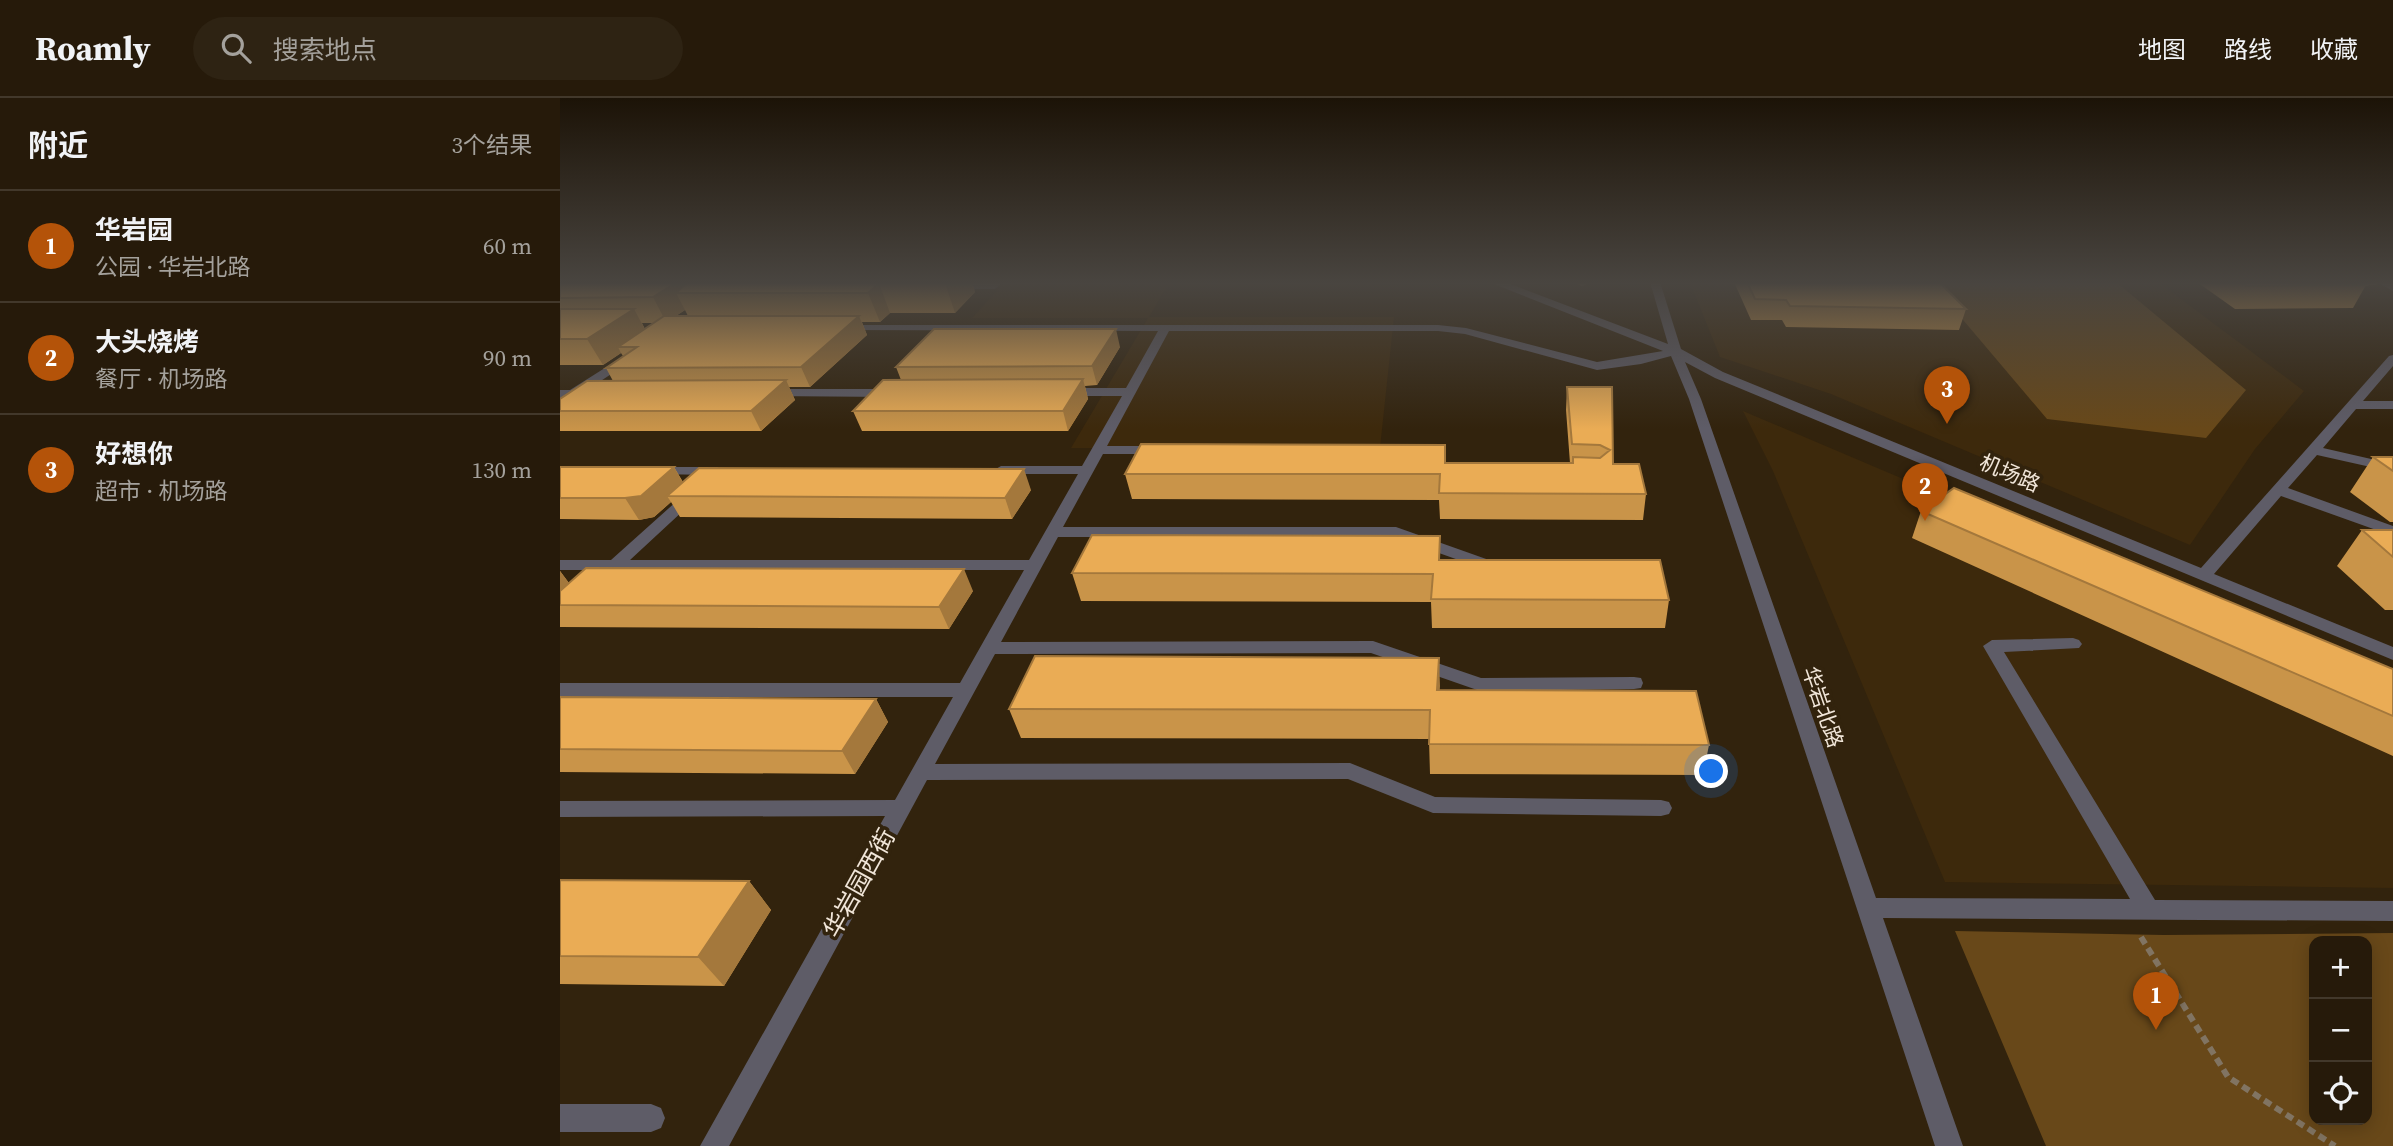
<!DOCTYPE html>
<html lang="zh">
<head>
<meta charset="utf-8">
<style>
	body { margin:0; font-family:"Source Serif 4","Noto Sans SC",serif; background:#2e2313; color:#f1f3f6 }
	.controls { position:absolute; right:21px; bottom:21px; display:grid; overflow:hidden; border-radius:14px; box-shadow:0 4px 18px #0003 }
	.controls button { width:63px; height:63px; display:grid; place-items:center; padding:0; border:0; border-bottom:2px solid #42382b; background:#261a0a; color:#f1f3f6; font:35px sans-serif }
	.you { position:absolute; left:1152px; top:674px; width:24px; height:24px; margin:-18px; border:5px solid #fff; border-radius:50%; background:#1a73e8; box-shadow:0 0 0 10px #1a73e833 }
	.badge { display:grid; place-items:center; width:46px; height:46px; border-radius:50%; background:#b45309; color:#fff; font-size:23px; font-weight:700 }
	.pin { position:absolute; translate:-50% -58px; filter:drop-shadow(0 2px 4px #0008) }
	.pin::after { content:''; position:absolute; top:37px; width:24px; height:21px; background:inherit; clip-path:polygon(0 0,100% 0,50% 100%) }
	.list { margin:0; padding:0; list-style:none }
	h2 { display:flex; justify-content:space-between; align-items:center; height:91px; margin:0; padding:0 28px; font-size:30px }
	h2 small { font-size:23px; font-weight:400; color:#a4a19c }
	.list li { display:grid; grid-template-columns:46px 1fr auto; gap:21px; align-items:center; box-sizing:border-box; height:112px; padding:0 28px; border-top:2px solid #42382b }
	.list b { display:block; font-size:26px; white-space:nowrap }
	.list p { margin:0; font-size:23px; white-space:nowrap; color:#a4a19c }
	.list em { font-size:23px; font-style:normal; color:#a4a19c }
	.icon { flex:none; width:38px; height:38px; fill:none; stroke:currentColor; stroke-width:2; stroke-linecap:round; stroke-linejoin:round }
	.map { position:relative; flex:none; width:1833px; height:1048px; overflow:hidden }
	header { display:flex; align-items:center; gap:42px; box-sizing:border-box; height:98px; padding:0 35px; background:#261a0a; border-bottom:2px solid #42382b }
	header strong { font-size:33px }
	nav { display:flex; gap:38px; margin-inline-start:auto; font-size:24px }
	.search { width:490px; height:63px; background:#2e2313; display:flex; align-items:center; gap:18px; box-sizing:border-box; padding:0 24px; border-radius:38px; color:#a4a19c; font-size:26px }
	main { display:flex }
	aside { flex:1; background:#261a0a }
	.map>svg:first-child { display:block }
	.built { fill:#3d290c }
	.green { fill:#684819; fill-rule:evenodd }
	.lines { fill:none; stroke-linecap:round; stroke-linejoin:round }
	.path { stroke:#817462; stroke-width:6; stroke-dasharray:8 5; stroke-linecap:butt }
	.minor { fill:#5e5c67; fill-rule:evenodd }
	.wall { fill:#c99449; fill-rule:evenodd }
	.shaded-wall { fill:#a4783c }
	.building { fill:#eaac55; stroke:#a4783c; stroke-width:2 }
	.labels { text-anchor:middle; dominant-baseline:central; stroke-width:7; stroke-linejoin:round; paint-order:stroke }
	.street-label { font-size:21px; fill:#f1e6d9; stroke:#32230d }
	.near-street-label { font-size:24px; fill:#f1e6d9; stroke:#32230d }
</style>
</head>
<body>
<header>
<strong>Roamly</strong>
<div class="search"><svg class="icon" aria-label="search" viewBox="0 0 24 24"><circle cx="10" cy="10" r="6"/><path d="M15 15l6 6"/></svg>搜索地点</div>
<nav><a>地图</a><a>路线</a><a>收藏</a></nav>
</header>
<main>
<aside>
<h2>附近<small>3个结果</small></h2>
<ul class="list">
<li><span class="badge">1</span><div><b>华岩园</b><p>公园 · 华岩北路</p></div><em>60 m</em></li>
<li><span class="badge">2</span><div><b>大头烧烤</b><p>餐厅 · 机场路</p></div><em>90 m</em></li>
<li><span class="badge">3</span><div><b>好想你</b><p>超市 · 机场路</p></div><em>130 m</em></li>
</ul>
</aside>
<div class="map">
<svg width="1833" height="1048" viewBox="0 0 1833 1048">
	<rect width="100%" height="100%" fill="#32230d"/>
	<path class="built" d="M 445,184 L 812,184 L 812,188 L 608,187 L 589,219 L 834,219 L 820,350 L 511,350 L 588,220 L 412,220 Z
		M 1130,184 L 1598,184 L 1744,293 L 1695,351 L 1630,447 L 1271,296 L 1160,259 Z
		M 1183,313 L 1833,589 L 1833,790 L 1385,784 L 1213,373 Z"/>
	<path class="green" d="M 1371,184 L 1556,184 L 1686,292 L 1646,340 L 1487,321 Z
		M 1395,833 L 1604,837 L 1833,835 L 1833,1048 L 1486,1048 ZM 1754,843 L 1807,843 L 1807,1022 L 1754,1022 Z"/>
	<g class="lines">
		<path class="path" d="M 1581,839 L 1668,979 L 1775,1048"/>
		<path class="minor" d="M 443,184 L 435,191 L 390,191 L 385,188 L 390,185 Z
			M 929,184 L 945,184 L 1108,246 L 1090,184 L 1100,184 L 1121,251 L 1163,274 L 1641,470 L 1829,258 L 1833,257 L 1833,268 L 1803,303 L 1833,303 L 1833,311 L 1796,311 L 1763,350 L 1833,366 L 1833,374 L 1757,357 L 1728,390 L 1833,428 L 1833,438 L 1721,398 L 1654,476 L 1833,549 L 1833,562 L 1155,280 L 1125,264 L 1141,301 L 1316,800 L 1570,801 L 1423,548 L 1432,542 L 1513,540 L 1519,542 L 1522,546 L 1519,550 L 1444,554 L 1595,802 L 1833,803 L 1833,823 L 1323,820 L 1403,1048 L 1375,1048 L 1129,301 L 1111,258 L 1081,266 L 1037,272 L 905,236 L 878,233 L 609,233 L 547,348 L 599,348 L 606,352 L 599,356 L 543,356 L 503,429 L 836,429 L 929,462 L 942,464 L 944,467 L 936,472 L 921,470 L 834,439 L 498,439 L 441,544 L 813,543 L 921,580 L 1074,579 L 1081,580 L 1083,585 L 1081,590 L 1074,591 L 920,593 L 811,555 L 435,556 L 375,666 L 790,665 L 875,699 L 1101,702 L 1109,704 L 1112,710 L 1109,716 L 1101,718 L 873,715 L 788,681 L 367,682 L 169,1048 L 140,1048 L 325,718 L 0,719 L 0,703 L 335,702 L 393,599 L 0,599 L 0,585 L 400,585 L 464,472 L 60,472 L 52,475 L 45,472 L 0,472 L 0,462 L 51,462 L 128,393 L 138,393 L 140,396 L 138,399 L 70,462 L 469,462 L 518,376 L 441,376 L 434,372 L 441,368 L 522,368 L 562,298 L 505,298 L 499,294 L 505,290 L 566,290 L 598,233 L 276,232 L 276,228 L 280,227 L 878,227 L 906,230 L 1037,264 L 1103,253 Z
			M 1817,184 L 1833,186 L 1833,193 Z
			M 67,256 L 71,257 L 71,263 L 27,292 L 34,293 L 34,299 L 0,300 L 0,292 L 10,292 Z
			M 211,291 L 333,291 L 339,295 L 333,299 L 206,298 L 206,292 Z
			M 94,369 L 157,369 L 164,373 L 157,377 L 89,376 L 87,373 L 89,370 Z
			M 0,1006 L 91,1006 L 101,1010 L 105,1020 L 101,1030 L 91,1034 L 0,1034 Z"/>
	</g>
	<path class="wall" d="M 0,184 L 412,184 L 415,194 L 395,215 L 330,215 L 320,224 L 302,224 L 307,237 L 250,289 L 229,289 L 235,302 L 201,333 L 0,333 L 0,301 L 53,283 L 46,270 L 63,258 L 61,255 L 43,267 L 0,267 ZM 125,212 L 128,218 L 116,218 ZM 82,225 L 95,225 L 85,231 Z
		M 1012,184 L 1031,184 L 1022,188 Z
		M 1174,184 L 1379,184 L 1406,211 L 1399,232 L 1226,229 L 1222,222 L 1191,222 Z
		M 1637,184 L 1818,184 L 1816,187 L 1805,187 L 1806,187 L 1793,210 L 1675,211 Z
		M 560,249 L 537,287 L 525,288 L 528,301 L 508,333 L 302,333 L 293,313 L 341,282 L 336,269 Z
		M 1007,289 L 1052,289 L 1053,366 L 1086,396 L 1083,422 L 880,421 L 879,402 L 572,401 L 565,376 L 885,347 L 886,365 L 1010,365 L 1006,312 Z
		M 1813,359 L 1833,359 L 1833,424 L 1830,424 L 1790,394 Z
		M 0,369 L 114,369 L 123,384 L 471,392 L 452,421 L 120,419 L 111,404 L 94,419 L 79,422 L 0,421 Z
		M 1361,413 L 1833,571 L 1833,658 L 1352,440 Z
		M 1802,432 L 1833,432 L 1833,512 L 1825,512 L 1777,468 Z
		M 880,462 L 1109,502 L 1105,530 L 872,530 L 871,504 L 521,503 L 512,475 Z
		M 0,473 L 9,485 L 413,493 L 389,531 L 0,529 Z
		M 880,592 L 1149,647 L 1143,677 L 870,676 L 869,641 L 461,640 L 449,611 Z
		M 0,599 L 316,601 L 328,624 L 295,676 L 0,674 Z
		M 0,782 L 189,783 L 211,812 L 164,888 L 0,886 Z"/>
	<path class="shaded-wall" d="M 117,184 L 139,184 L 116,195 L 125,212 L 106,224 L 93,199 Z
		M 386,184 L 412,184 L 415,194 L 395,215 L 385,185 Z
		M 1022,184 L 1031,184 L 1022,188 Z
		M 319,185 L 330,215 L 320,224 L 308,195 Z
		M 74,211 L 88,237 L 58,249 L 61,255 L 43,267 L 27,241 Z
		M 299,218 L 307,237 L 250,289 L 241,269 Z
		M 556,231 L 560,249 L 537,287 L 532,268 Z
		M 523,281 L 528,301 L 508,333 L 503,313 Z
		M 226,282 L 235,302 L 201,333 L 191,313 Z
		M 114,369 L 126,390 L 107,398 L 111,404 L 94,419 L 79,422 L 65,400 Z
		M 464,371 L 471,392 L 452,421 L 445,400 Z
		M 404,471 L 413,493 L 389,531 L 379,509 Z
		M 0,473 L 14,492 L 0,505 Z
		M 879,560 L 880,588 L 878,621 L 877,592 Z
		M 316,601 L 328,624 L 295,676 L 282,653 Z
		M 189,783 L 211,812 L 164,888 L 138,859 Z"/>
	<path class="building" d="M 0,184 L 117,184 L 93,199 L 0,200 Z
		M 128,184 L 386,184 L 385,185 L 319,185 L 308,195 L 116,195 Z
		M 1187,184 L 1379,184 L 1406,211 L 1230,208 L 1226,202 L 1195,201 Z
		M 1681,184 L 1801,184 L 1806,187 L 1686,188 Z
		M 0,211 L 74,211 L 27,241 L 0,241 Z
		M 104,218 L 299,218 L 241,269 L 46,270 L 77,249 L 58,249 Z
		M 374,231 L 556,231 L 532,268 L 336,269 Z
		M 523,281 L 503,313 L 293,313 L 323,282 Z
		M 226,282 L 191,313 L 0,313 L 0,301 L 27,283 Z
		M 1007,289 L 1052,289 L 1053,366 L 1079,366 L 1086,396 L 879,395 L 880,376 L 565,376 L 581,346 L 885,347 L 885,365 L 1013,365 L 1013,359 L 1040,360 L 1050,352 L 1040,347 L 1012,346 Z
		M 1813,359 L 1833,359 L 1833,373 Z
		M 0,369 L 114,369 L 81,398 L 65,400 L 0,400 Z
		M 139,370 L 464,371 L 445,400 L 107,398 Z
		M 1394,390 L 1833,571 L 1833,618 L 1361,413 Z
		M 1802,432 L 1833,432 L 1833,459 Z
		M 532,437 L 880,438 L 879,462 L 1100,462 L 1109,502 L 871,501 L 873,476 L 512,475 Z
		M 26,470 L 404,471 L 379,509 L 0,507 L 0,493 Z
		M 475,558 L 879,560 L 877,592 L 1136,593 L 1149,647 L 869,646 L 870,612 L 449,611 Z
		M 0,599 L 316,601 L 282,653 L 0,651 Z
		M 0,782 L 189,783 L 138,859 L 0,858 Z"/>
	<linearGradient id="sky" x2="0" y2="1"><stop stop-color="#1c1307"/><stop offset="0.56" stop-color="#494540"/><stop offset="1" stop-color="#494540" stop-opacity="0"/></linearGradient>
	<rect width="1833" height="331" fill="url(#sky)"/>
	<g class="labels">
		<g class="street-label">
			<text transform="translate(1450 375) rotate(23)">机场路</text>
			<text transform="translate(1263 609) rotate(71)">华岩北路</text>
		</g>
		<g class="near-street-label">
			<text transform="translate(299 785) rotate(-61)">华岩园西街</text>
		</g>
	</g>
</svg>
<div class="controls">
<button>+</button>
<button>−</button>
<button><svg class="icon" aria-label="locate" viewBox="0 0 24 24"><circle cx="12" cy="12" r="6"/><path d="M12 2v4M12 18v4M2 12h4M18 12h4"/></svg></button>
</div>
<div class="you"></div>
<div class="pin badge" style="left:1596px;top:932px">1</div>
<div class="pin badge" style="left:1365px;top:423px">2</div>
<div class="pin badge" style="left:1387px;top:326px">3</div>
</div>
</main>
</body>
</html>
